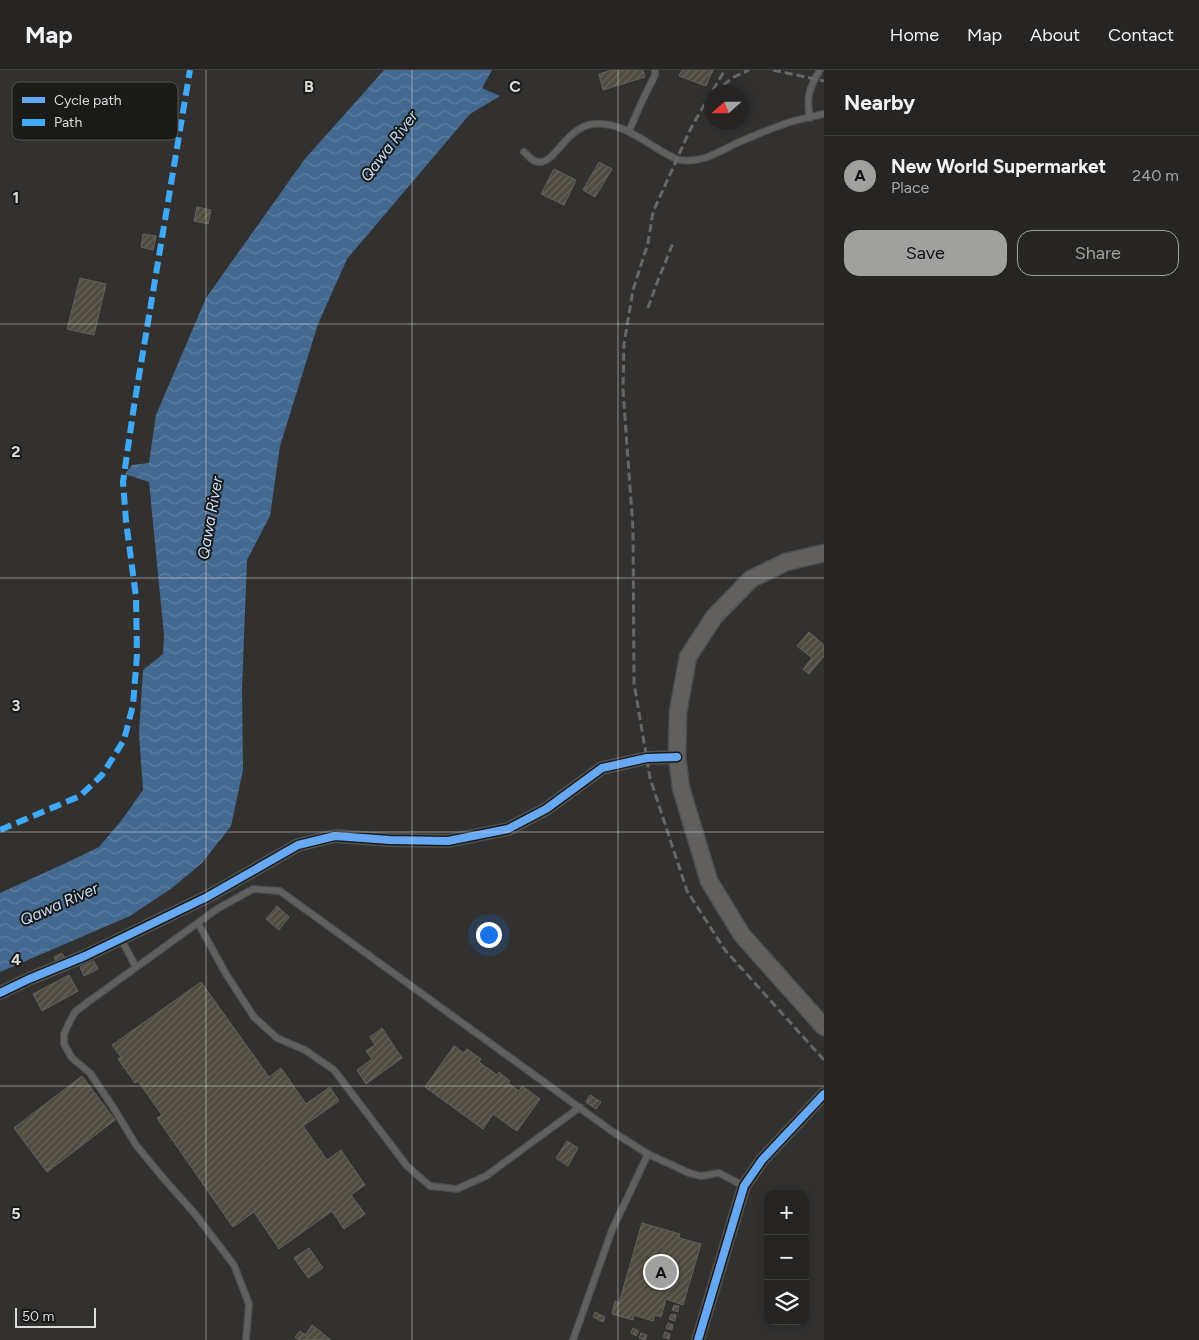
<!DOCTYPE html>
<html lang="en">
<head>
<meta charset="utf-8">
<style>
	body { margin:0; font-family:Figtree,sans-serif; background:#323131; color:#f1f3f6 }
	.controls { position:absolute; right:15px; bottom:15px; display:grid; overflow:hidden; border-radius:10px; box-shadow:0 2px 12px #0003 }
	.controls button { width:45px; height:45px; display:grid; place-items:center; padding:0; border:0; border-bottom:1px solid #424241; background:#262524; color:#f1f3f6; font:25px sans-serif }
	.compass { position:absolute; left:704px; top:15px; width:45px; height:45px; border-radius:50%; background:#262524; box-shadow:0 2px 12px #0003; rotate:249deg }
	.scale { position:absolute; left:15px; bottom:12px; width:81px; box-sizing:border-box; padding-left:5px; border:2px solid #dcdcda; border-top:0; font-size:14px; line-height:18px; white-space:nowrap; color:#dcdcda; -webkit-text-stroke:4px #1a1a19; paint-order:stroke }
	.you { position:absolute; left:488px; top:864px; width:18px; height:18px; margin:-12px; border:4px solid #fff; border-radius:50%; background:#1a73e8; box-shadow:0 0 0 8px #1a73e833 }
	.badge { display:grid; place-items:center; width:32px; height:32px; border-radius:50%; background:#a0a09e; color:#111; font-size:16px; font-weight:700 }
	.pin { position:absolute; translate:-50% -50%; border:2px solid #fff; box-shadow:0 1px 5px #0006 }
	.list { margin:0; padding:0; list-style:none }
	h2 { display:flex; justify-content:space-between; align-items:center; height:65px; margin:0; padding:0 20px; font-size:21px }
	h2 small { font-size:16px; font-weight:400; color:#a4a5a6 }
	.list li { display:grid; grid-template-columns:32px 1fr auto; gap:15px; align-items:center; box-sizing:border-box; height:80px; padding:0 20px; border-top:1px solid #424241 }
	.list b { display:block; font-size:19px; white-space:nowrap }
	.list p { margin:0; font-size:16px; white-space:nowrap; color:#a4a5a6 }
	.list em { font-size:16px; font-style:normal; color:#a4a5a6 }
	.actions { display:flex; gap:10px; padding:15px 20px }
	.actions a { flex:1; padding:11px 0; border:1px solid #a0a09e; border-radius:15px; text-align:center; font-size:18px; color:#a0a09e }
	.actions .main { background:#a0a09e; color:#111 }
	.icon { flex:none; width:28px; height:28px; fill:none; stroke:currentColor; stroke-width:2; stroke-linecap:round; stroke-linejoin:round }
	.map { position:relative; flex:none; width:824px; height:1270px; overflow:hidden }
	header { display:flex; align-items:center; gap:30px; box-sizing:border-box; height:70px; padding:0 25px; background:#262524; border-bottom:1px solid #424241 }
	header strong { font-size:24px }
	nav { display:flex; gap:28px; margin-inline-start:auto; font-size:18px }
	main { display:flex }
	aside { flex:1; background:#262524 }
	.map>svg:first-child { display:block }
	.water { fill:url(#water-waves) }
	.building { fill:url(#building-hatch); stroke:#626261 }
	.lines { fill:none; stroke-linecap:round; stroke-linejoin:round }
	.lane-casing { stroke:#51504f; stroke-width:8 }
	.street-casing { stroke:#51504f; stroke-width:14 }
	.secondary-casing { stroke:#51504f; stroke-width:19 }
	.lane { stroke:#61605f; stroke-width:5.5 }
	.street { stroke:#61605f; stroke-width:11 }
	.secondary { stroke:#61605f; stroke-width:16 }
	.rail { stroke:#686766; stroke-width:3; stroke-dasharray:8 4; stroke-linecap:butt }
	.quiet { stroke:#3fa9f5; stroke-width:6; stroke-dasharray:12 6; stroke-linecap:butt }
	.cycleway-casing { stroke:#1a1a19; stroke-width:11 }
	.cycleway { stroke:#66a8f1; stroke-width:8 }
	.grid { fill:none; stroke:#dcdcda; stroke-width:1; stroke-opacity:0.55 }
	.labels { text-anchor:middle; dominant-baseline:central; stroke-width:4; stroke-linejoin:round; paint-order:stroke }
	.water-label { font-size:16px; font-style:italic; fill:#c5ddf8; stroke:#1a1a19 }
	.key { fill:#1a1a19; stroke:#545453; stroke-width:1 }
	.key-label { font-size:14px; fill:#dcdcda }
	.grid-label { font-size:16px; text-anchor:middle; font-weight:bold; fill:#dcdcda; stroke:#1a1a19; stroke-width:4; stroke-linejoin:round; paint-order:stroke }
</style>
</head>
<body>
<header>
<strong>Map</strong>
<nav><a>Home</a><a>Map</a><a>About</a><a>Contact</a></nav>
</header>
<main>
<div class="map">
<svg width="824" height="1270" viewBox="0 0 824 1270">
	<defs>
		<pattern id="water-waves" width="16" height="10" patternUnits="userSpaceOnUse" patternTransform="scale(1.25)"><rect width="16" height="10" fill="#436990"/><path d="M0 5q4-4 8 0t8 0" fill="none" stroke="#5e7e9f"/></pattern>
		<pattern id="building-hatch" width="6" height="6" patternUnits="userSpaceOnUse" patternTransform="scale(1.25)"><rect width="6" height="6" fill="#4f4b3f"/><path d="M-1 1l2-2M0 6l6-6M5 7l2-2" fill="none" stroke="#68645a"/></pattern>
	</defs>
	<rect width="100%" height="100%" fill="#323130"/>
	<path class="water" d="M 384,0 L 492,0 L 482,18 L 500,26 L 470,44 L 347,189 L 318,254 L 280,376 L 270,446 L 247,490 L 242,619 L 243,700 L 231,756 L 202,793 L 172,818 L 130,846 L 0,902 L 0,823 L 68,792 L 99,777 L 121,751 L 143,720 L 139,664 L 143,600 L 163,584 L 164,565 L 149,412 L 125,404 L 132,395 L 149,393 L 156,345 L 206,228 L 304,90 Z"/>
	<path class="building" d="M 612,0 L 643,0 L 645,7 L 603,20 L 599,4 Z
		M 682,0 L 713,0 L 706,16 L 679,6 Z
		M 599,92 L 612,99 L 595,127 L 583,120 Z
		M 554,99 L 576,110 L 564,135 L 541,124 Z
		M 197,137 L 211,140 L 208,154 L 194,151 Z
		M 143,164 L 156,166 L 153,180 L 141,177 Z
		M 80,208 L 106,214 L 94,265 L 67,259 Z
		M 809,562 L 824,575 L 824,586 L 809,604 L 803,599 L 812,588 L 797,576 Z
		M 277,836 L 289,847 L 279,860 L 266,849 Z
		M 62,883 L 65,888 L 57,893 L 54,887 Z
		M 94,891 L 98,899 L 84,906 L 80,897 Z
		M 69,905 L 78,921 L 42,941 L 33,924 Z
		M 201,912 L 269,1007 L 281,998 L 306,1034 L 330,1017 L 339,1031 L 303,1056 L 327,1090 L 341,1080 L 365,1115 L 351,1125 L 365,1144 L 344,1159 L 332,1141 L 279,1179 L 254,1142 L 233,1157 L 157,1048 L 162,1045 L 138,1011 L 135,1013 L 118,989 L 121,987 L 112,975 Z
		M 382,958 L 402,988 L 366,1014 L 357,1000 L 372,989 L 366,981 L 375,975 L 370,967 Z
		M 454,976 L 464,983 L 467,979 L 481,989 L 479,992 L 497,1005 L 499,1002 L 510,1011 L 508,1013 L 519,1021 L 522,1016 L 540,1029 L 517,1061 L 493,1044 L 483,1059 L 425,1017 Z
		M 82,1006 L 115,1050 L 47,1102 L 14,1058 Z
		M 590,1025 L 601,1032 L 596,1039 L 586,1032 Z
		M 567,1071 L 578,1078 L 568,1096 L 556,1088 Z
		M 642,1153 L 680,1164 L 679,1168 L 701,1174 L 683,1235 L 666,1229 L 661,1247 L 655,1245 L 653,1251 L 634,1245 L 633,1250 L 612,1244 L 615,1231 L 619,1233 Z
		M 309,1178 L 323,1198 L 308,1208 L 294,1188 Z
		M 674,1235 L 679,1236 L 678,1242 L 672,1240 Z
		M 595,1242 L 605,1247 L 603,1252 L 593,1247 Z
		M 671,1244 L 676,1245 L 675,1251 L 669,1249 Z
		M 668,1253 L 673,1255 L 672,1260 L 666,1258 Z
		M 312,1255 L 331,1270 L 299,1270 L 295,1267 L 300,1261 L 305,1265 Z
		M 633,1258 L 639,1261 L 636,1266 L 631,1263 Z
		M 665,1262 L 670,1264 L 669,1269 L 663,1267 Z
		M 641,1263 L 647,1265 L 645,1270 L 639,1268 Z"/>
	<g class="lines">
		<g class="lane-casing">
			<path id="lane" d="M 810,48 C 806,27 809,18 820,0
				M 629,61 L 643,29 L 655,5 L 655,0
				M 524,82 C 529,86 533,93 540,92 C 556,92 567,56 594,54 C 620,52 641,69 663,82 C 669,85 674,89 680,90 C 703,93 718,82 737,73 C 753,66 770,59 787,53 C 799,49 812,47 824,44
				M 198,853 L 226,904 L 254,947 L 277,968 L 305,980 L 334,1000 L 407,1096 L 430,1116 L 457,1119 L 486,1106 L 580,1037
				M 121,869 L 136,897
				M 246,1270 L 249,1234 L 234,1195 L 195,1144 L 164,1109 L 136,1075 L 113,1037 L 90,1003 L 72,988 L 64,974 L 64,964 L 68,955 L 75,942 L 88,932 L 217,839 L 253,819 L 280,821 L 613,1062 L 648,1084 L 689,1103 L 701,1106 L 719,1103 L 744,1116
				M 573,1270 L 612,1160 L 648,1084"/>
		</g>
		<g class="street-casing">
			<path id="street" d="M 0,923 L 29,909 L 85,886 L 207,827 L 298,775 L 335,766 L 390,770 L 448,771 L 508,759 L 546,739 L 602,698 L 647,688 L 677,687
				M 698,1270 L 744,1116 L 762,1090 L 824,1024"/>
		</g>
		<g class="secondary-casing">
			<path id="secondary" d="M 824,483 L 786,492 L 751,509 L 714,547 L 688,587 L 678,642 L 677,687 L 681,718 L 709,811 L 742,865 L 824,957"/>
		</g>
		<use href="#lane" class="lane"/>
		<use href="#street" class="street"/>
		<use href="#secondary" class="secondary"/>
		<path class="rail" d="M 773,0 L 824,11
			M 713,20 L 725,0
			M 714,22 L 734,7 L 749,0
			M 712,25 L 708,28 L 690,60 L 653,142 L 648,173 L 633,220 L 624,274 L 623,320 L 633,459 L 634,613 L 650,708 L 687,821 L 725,880 L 824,990
			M 648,238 L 655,218 L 673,173"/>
		<path class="quiet" d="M 0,760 L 80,726 L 102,705 L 124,670 L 133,635 L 137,585 L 136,527 L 126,451 L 123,412 L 134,336 L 190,0"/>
		<g class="cycleway-casing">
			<path id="cycleway" d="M 0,923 L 29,909 L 85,886 L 207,827 L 298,775 L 335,766 L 390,770 L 448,771 L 508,759 L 546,739 L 602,698 L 647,688 L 677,687
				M 698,1270 L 744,1116 L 762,1090 L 824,1024"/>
		</g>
		<use href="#cycleway" class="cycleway"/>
	</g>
	<path class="grid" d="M 206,0 L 206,1270M 412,0 L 412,1270M 618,0 L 618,1270M 0,254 L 824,254M 0,508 L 824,508M 0,762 L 824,762M 0,1016 L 824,1016"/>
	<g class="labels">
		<g class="water-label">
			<text transform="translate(389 76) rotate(-53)">Qawa River</text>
			<text transform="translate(210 448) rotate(-80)">Qawa River</text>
			<text transform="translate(59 834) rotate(-24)">Qawa River</text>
		</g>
	</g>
	<rect x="12" y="12" width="166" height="58" rx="8" class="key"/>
	<rect x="22" y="27" width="23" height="6" fill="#66a8f1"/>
	<rect x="22" y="49" width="23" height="7" fill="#3fa9f5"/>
	<g class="key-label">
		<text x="54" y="35">Cycle path</text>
		<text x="54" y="57">Path</text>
	</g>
	<g class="grid-label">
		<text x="309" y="22">B</text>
		<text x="515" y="22">C</text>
		<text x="16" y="133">1</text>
		<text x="16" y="387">2</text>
		<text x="16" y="641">3</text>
		<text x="16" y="895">4</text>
		<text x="16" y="1149">5</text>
	</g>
</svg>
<div class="controls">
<button>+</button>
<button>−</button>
<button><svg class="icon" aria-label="layers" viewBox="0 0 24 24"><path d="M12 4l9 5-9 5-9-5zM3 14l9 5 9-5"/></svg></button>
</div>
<svg class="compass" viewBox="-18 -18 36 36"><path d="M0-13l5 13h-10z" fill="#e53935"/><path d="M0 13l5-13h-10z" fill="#a4a5a6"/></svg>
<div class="scale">50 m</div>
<div class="you"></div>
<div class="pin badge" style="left:661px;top:1202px">A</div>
</div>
<aside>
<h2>Nearby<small></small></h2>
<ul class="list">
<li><span class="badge">A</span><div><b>New World Supermarket</b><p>Place</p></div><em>240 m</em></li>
</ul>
<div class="actions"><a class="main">Save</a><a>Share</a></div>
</aside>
</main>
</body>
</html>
